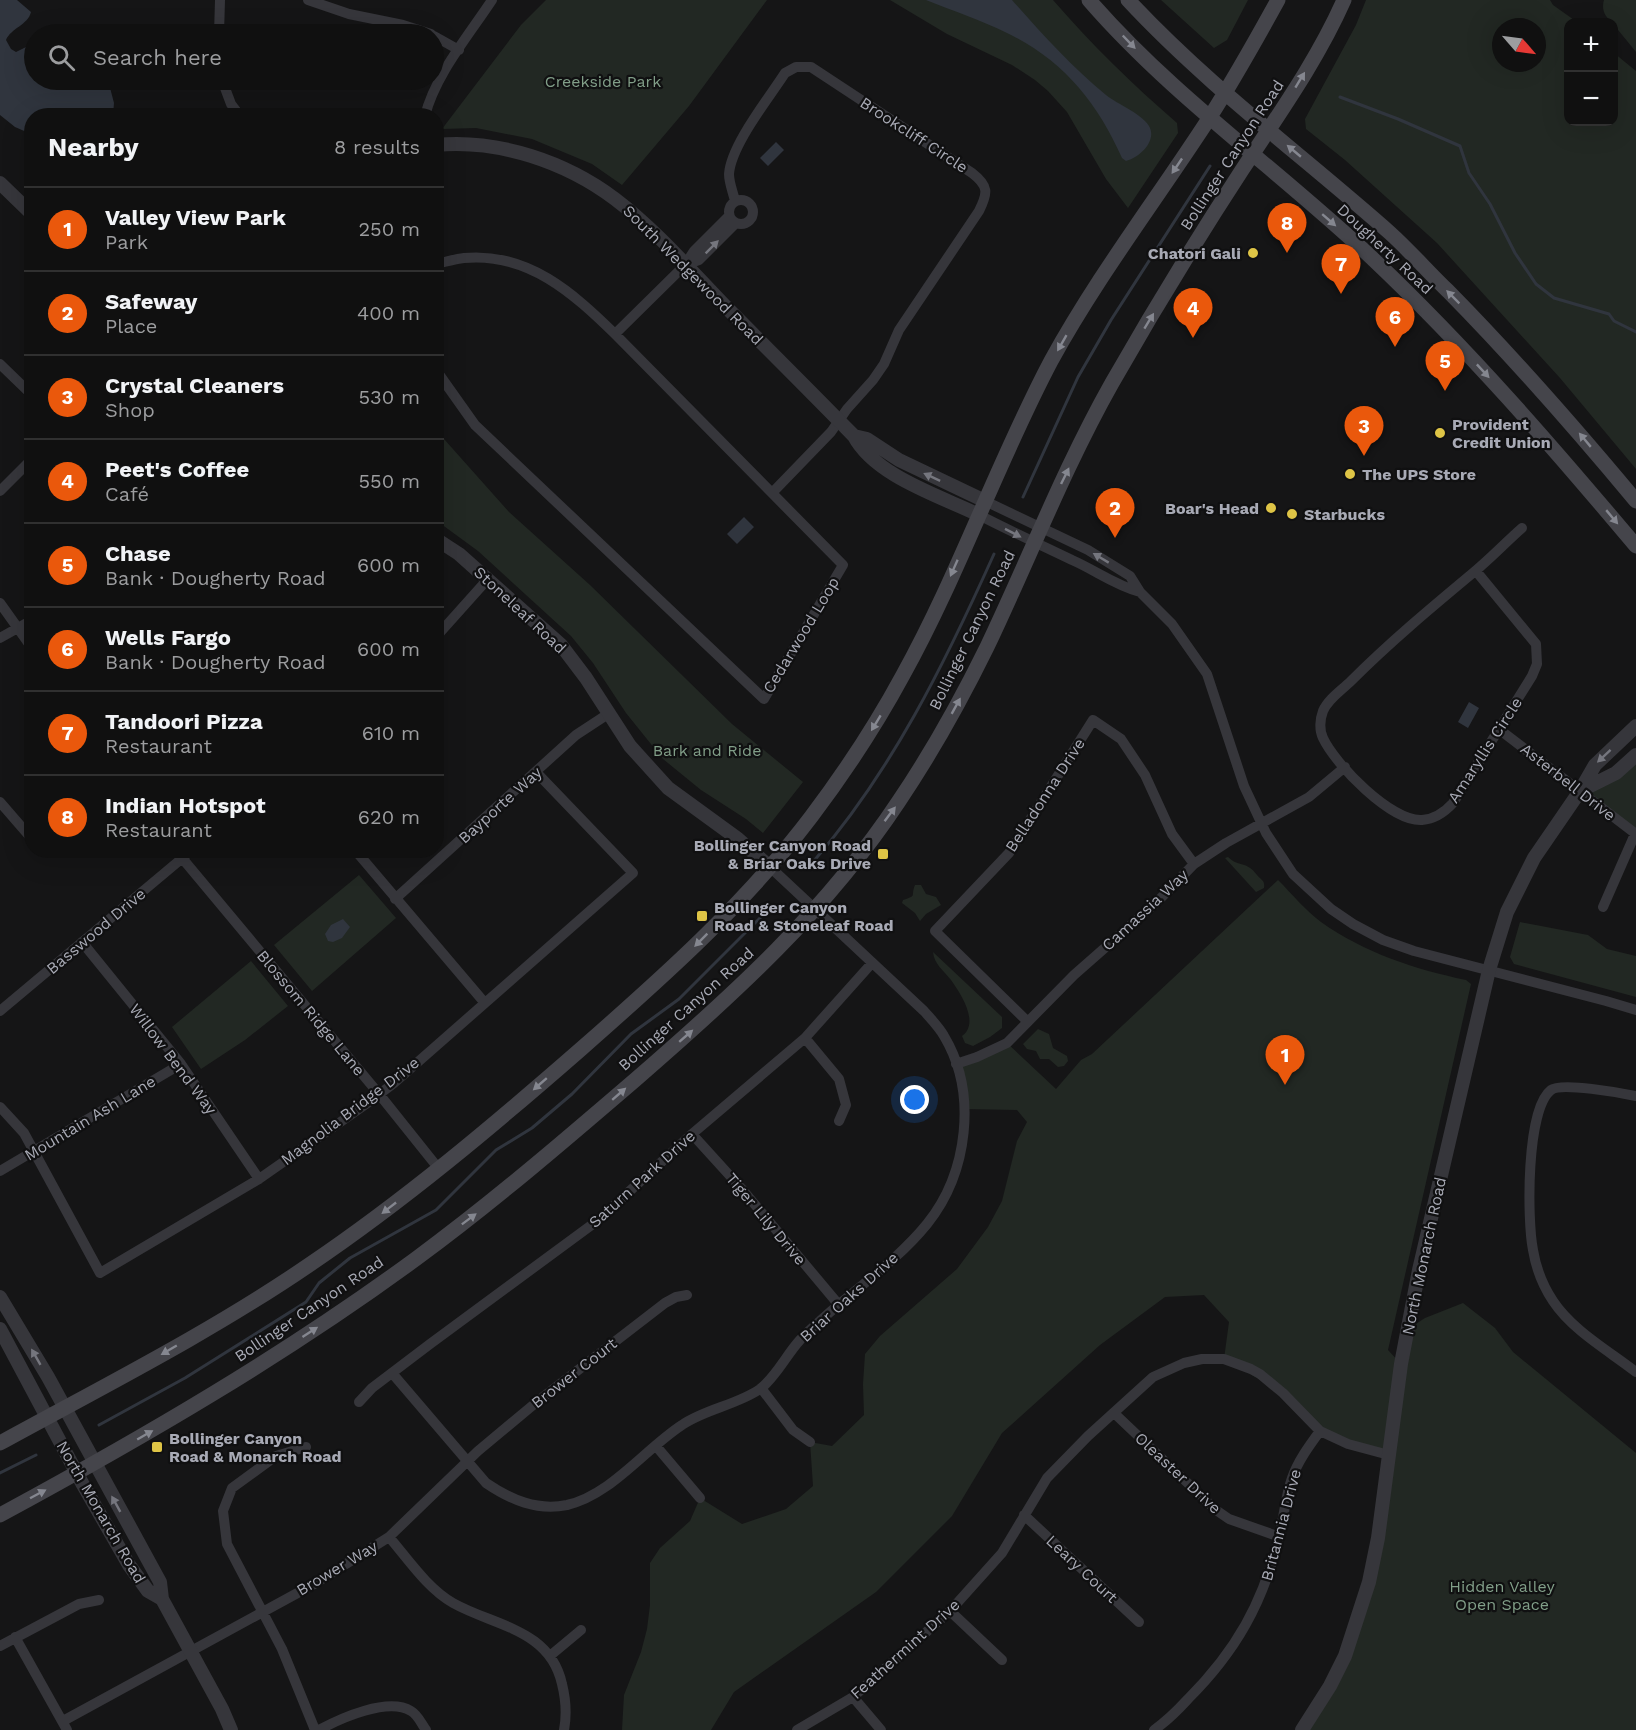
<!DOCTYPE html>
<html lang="en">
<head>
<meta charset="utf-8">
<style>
	body { margin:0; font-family:"Work Sans",sans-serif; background:#1e1e1e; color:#f1f3f6 }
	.controls { position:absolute; right:18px; top:18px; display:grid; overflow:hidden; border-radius:12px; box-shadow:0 6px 24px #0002 }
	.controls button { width:54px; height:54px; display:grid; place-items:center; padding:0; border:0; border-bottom:2px solid #303030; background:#101010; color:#f1f3f6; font:30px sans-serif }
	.compass { position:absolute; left:1492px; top:18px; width:54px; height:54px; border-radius:50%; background:#101010; box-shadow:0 6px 24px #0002; rotate:118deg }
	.you { position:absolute; left:915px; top:1100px; width:21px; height:21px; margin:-15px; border:4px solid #fff; border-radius:50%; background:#1a73e8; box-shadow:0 0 0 9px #1a73e833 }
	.badge { display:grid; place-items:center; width:39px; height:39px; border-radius:50%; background:#ea580c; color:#fff; font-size:20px; font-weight:700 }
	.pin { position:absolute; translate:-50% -50px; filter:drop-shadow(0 2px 3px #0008) }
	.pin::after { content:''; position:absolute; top:32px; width:21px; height:18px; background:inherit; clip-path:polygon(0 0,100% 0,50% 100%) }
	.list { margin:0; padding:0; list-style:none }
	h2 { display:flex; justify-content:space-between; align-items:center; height:78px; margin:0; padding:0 24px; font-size:26px }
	h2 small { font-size:20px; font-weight:400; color:#9c9d9f }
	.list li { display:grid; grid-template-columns:39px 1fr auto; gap:18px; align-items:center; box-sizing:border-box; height:84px; padding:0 24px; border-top:2px solid #303030 }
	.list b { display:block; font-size:22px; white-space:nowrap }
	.list p { margin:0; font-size:20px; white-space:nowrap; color:#9c9d9f }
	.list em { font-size:20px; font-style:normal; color:#9c9d9f }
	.icon { flex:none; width:33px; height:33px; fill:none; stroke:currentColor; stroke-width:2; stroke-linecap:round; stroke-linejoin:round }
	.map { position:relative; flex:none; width:1636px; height:1730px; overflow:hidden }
	.search { position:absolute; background:#101010; box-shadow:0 6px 24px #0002; left:24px; top:24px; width:420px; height:66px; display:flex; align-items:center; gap:15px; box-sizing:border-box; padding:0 21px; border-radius:33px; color:#9c9d9f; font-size:22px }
	.panel { position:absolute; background:#101010; box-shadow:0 6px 24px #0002; left:24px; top:108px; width:420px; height:750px; border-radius:24px }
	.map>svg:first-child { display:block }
	.green { fill:#222823; fill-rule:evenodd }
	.water { fill:#30353e }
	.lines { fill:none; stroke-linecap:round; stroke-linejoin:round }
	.stream { stroke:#30353e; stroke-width:3 }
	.minor { stroke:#36363b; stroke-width:10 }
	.tertiary { stroke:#36363b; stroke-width:14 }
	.secondary { stroke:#45454b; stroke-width:15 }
	.oneway { fill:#858790 }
	.oneway2 { fill:#75767e }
	.poi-dot { fill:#dec446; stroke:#101011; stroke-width:2 }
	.labels { text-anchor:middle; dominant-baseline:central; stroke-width:4.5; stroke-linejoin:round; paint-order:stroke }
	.park-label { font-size:16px; fill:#819e88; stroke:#101011 }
	.street-label { font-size:16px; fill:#a8aab5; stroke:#101011 }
	.poi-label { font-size:16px; font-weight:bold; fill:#a8aab5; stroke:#101011; text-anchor:start }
</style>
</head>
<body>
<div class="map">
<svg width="1636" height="1730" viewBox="0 0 1636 1730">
	<rect width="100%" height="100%" fill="#151516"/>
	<path class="green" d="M 546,0 L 767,0 L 689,106 L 622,185 L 592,164 L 532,139 L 476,128 L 442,129 L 521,25 Z
		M 890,0 L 1053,0 C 1092,45 1132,84 1177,123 L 1178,133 L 1128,208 L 1106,179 L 1067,112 L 1048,91 L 1035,80 L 1012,65 L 947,34 Z
		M 1161,0 L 1248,0 L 1227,40 L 1214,48 Z
		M 1366,0 L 1550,0 L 1553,5 L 1577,22 L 1568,22 L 1568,122 L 1614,122 L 1614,53 L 1636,71 L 1636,469 L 1560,378 L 1437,243 L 1345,160 L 1306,129 L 1305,119 L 1356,25 ZM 1501,27 L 1537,27 L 1537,63 L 1501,63 Z
		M 1604,0 L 1636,0 L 1636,52 L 1614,25 L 1614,22 C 1605,19 1601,9 1604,0 Z
		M 436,430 L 509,512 L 590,585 L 732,724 L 803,782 L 763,833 L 746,819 L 701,790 L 663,759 L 626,713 L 593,663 L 571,636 L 478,551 L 437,521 Z
		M 1636,755 L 1636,832 L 1580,791 Z
		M 1228,857 C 1239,868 1246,860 1257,875 C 1262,881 1265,880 1264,888 L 1256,892 L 1225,858 Z
		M 359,875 L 396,918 L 312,991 L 274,945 Z
		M 1278,880 C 1292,894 1306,911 1321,922 C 1365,953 1414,969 1466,980 L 1471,984 L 1388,1350 L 1400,1363 L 1408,1329 L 1425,1318 L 1463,1303 L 1495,1328 L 1513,1352 L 1636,1453 L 1636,1730 L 1302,1730 L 1357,1625 L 1389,1455 L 1320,1431 L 1283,1393 L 1224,1359 L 1229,1322 L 1204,1295 L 1165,1297 L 1100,1345 L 1002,1433 L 952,1516 L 876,1592 L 734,1692 L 711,1730 L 622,1730 L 624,1695 L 641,1652 L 647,1629 L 650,1605 L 650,1563 L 660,1548 L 690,1521 L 700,1498 L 742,1524 L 786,1509 L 813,1486 L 810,1442 L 832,1446 L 864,1415 L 863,1384 L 865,1354 L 880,1336 L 957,1269 L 988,1227 L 1002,1201 L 1017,1141 L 1027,1122 L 1017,1110 L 964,1109 L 956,1064 L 1007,1043 L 1056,1089 L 1081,1060 L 1092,1054 Z
		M 915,885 L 921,885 L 926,894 L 936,897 L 941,905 L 926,914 L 920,921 L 915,913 L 902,903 L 903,900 C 918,895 910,897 915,885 Z
		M 1520,922 L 1588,935 L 1607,949 L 1636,956 L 1636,997 L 1514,964 L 1510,957 Z
		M 933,952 L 1002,1017 L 1002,1028 L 990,1037 L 973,1046 L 965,1043 L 962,1036 C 980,1023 961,994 951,980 C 944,971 934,964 933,952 Z
		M 251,961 L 288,1006 L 245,1040 L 201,1069 L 172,1027 Z
		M 1038,1029 L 1049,1034 L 1053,1048 L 1067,1056 L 1068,1061 L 1064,1066 L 1058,1067 L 1049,1059 L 1040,1059 L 1036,1051 L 1027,1049 L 1023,1044 Z"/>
	<path class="water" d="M 0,0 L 17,0 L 31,12 C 28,25 11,28 6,40 L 11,49 L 16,52 L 28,46 L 34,40 L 34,80 L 108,80 L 114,103 L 113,115 L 32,116 L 31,134 L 15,127 L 0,115 Z
		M 926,0 L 1012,0 C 1041,33 1072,67 1106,95 C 1117,104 1145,115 1150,128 C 1156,142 1139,158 1126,161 L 1122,158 C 1097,102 1063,60 1007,33 C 981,20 953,11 926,0 Z
		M 776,142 L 784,150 L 768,166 L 760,158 Z
		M 744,517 L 754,527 L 737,544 L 727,534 Z
		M 1469,702 L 1479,708 L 1468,728 L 1458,722 Z
		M 343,919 L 350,927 L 342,938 L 333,942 L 328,941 L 325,934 L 331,925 Z"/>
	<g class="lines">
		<path class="stream" d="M 1340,97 L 1398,119 L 1460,146 L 1469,173 L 1490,204 L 1515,253 L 1536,284 L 1554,298 L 1609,314 L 1614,321 L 1636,332
			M 1023,497 L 1078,377 L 1111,320 L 1210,166
			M 813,862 C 892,771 945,663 994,554
			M 99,1425 L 185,1378 L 306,1302 L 319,1283 L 350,1258 L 436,1210 L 496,1150 L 532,1128 L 572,1094 L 631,1034 L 679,999 L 768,910
			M 0,1473 L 36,1455"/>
		<path class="minor" d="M 308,0 L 349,14 L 403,25 L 431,34
			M 219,34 L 220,0
			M 434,36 L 459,50
			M 222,80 L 231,104 L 240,116
			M 425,116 C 435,75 469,35 492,0
			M729 212a12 12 0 1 1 24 0a12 12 0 1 1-24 0Z
			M 735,201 C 733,192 729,183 729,174 C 731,145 769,98 785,73 L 796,67 L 811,67 L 972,173 C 989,186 988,193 979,211 L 899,330 L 884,364 L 873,380 L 847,409 L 831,432 L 772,493
			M 436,264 C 445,262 455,259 464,258 C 528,252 573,293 615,334 L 843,565 L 764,699 L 475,425 L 436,370
			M 685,265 L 699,260 L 736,223
			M 615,334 L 685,265 L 694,251 L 729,216
			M 0,364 L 32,395
			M 0,491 L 32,459
			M 985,501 L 1088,550 L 1130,576 L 1140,592 L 1172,624 L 1207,674 L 1244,786 L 1266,833 L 1293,874 L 1331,909 L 1353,924 L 1383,940 L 1414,951 L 1606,1001 L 1636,1010
			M 979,515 C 1010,531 1041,545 1072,560 C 1097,571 1114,585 1140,592
			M 1476,571 L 1536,644 L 1537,664 L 1532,676 L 1453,803 C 1444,813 1435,819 1422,820 C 1391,822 1335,764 1323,738 C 1319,730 1320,719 1323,711 C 1328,699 1342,690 1351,681 C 1390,642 1432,607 1474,572 C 1491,558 1506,542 1522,528
			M 0,603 L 32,648
			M 436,637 L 487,580
			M 0,638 L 32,620
			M 1500,730 L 1636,834
			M 0,802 L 32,839
			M 355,850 L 484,1002
			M 182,858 L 379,1094 L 439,1169
			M 395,899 L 576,735 L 608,714
			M 1603,907 L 1635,834
			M 82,942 L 181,1064 L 259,1179
			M 0,1011 L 192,850
			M 1027,1021 L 935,931 L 1009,853 L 1093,720 L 1121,739 L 1145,775 L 1172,834 L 1194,864
			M 805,1038 L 839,1079 L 846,1105 L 839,1121
			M 956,1064 L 977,1057 L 1007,1043 L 1074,975 L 1157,902 L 1194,864 L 1226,843 L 1309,797 L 1345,767
			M 1636,1096 C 1621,1093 1561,1082 1551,1090 C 1526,1109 1527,1220 1533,1250 C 1536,1268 1543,1286 1553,1301 C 1572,1330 1609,1351 1636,1372
			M 0,1107 L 24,1133 L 100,1273 L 259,1179 L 369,1102 L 394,1083 L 633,873 L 536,772
			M 692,1134 L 741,1188 L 839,1305
			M 0,1171 L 181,1064
			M 392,1373 L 486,1483 C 511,1500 537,1511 567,1505 C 611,1495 645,1449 682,1425 C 705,1409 737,1405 760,1389 C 775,1378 787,1354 800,1340 C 806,1333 813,1327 820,1321 C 855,1289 897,1261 927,1224 C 968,1173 978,1093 944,1036 C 939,1027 931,1019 924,1011 L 770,867
			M 761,1388 L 793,1430 L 810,1442
			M 359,1402 L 372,1388 L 430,1344 L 597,1221 L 692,1134 L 805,1038 L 872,963
			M 1114,1413 L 1216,1510 L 1229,1519 L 1280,1537
			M 656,1446 L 700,1498
			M 306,1447 L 276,1456 L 232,1488 L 223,1511 L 227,1544 L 282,1649 L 315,1730
			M 1024,1515 L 1139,1622
			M 389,1537 C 408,1559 427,1588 453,1603 C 494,1626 550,1629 562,1684 C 566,1700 567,1714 564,1730
			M 950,1611 L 1002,1660
			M 15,1637 L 67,1730
			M 0,1646 L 79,1604 L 99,1600
			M 551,1655 L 581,1630
			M 853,1697 L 881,1730
			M 63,1721 L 314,1584 L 389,1537 L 478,1451 L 538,1401 L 665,1303 L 676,1297 L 687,1295
			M 319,1730 C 341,1718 388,1697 411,1711 C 418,1715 421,1723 426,1730
			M 797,1730 L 853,1697 L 950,1611 L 1002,1553 L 1047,1478 L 1088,1436 L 1153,1377 L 1184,1363 L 1202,1359 L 1224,1359 L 1251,1369 L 1260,1374 L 1283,1393 L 1320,1431 L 1348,1444 L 1389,1455
			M 1154,1730 C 1167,1721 1177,1711 1188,1699 C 1236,1651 1263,1603 1279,1537 C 1284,1518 1285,1497 1292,1478 C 1298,1461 1309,1446 1320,1431"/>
		<path class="tertiary" d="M 436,145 C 499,139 566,162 615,199 C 656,230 691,271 726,307 C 769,350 812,393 854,436 C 875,476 940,496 979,515
			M 0,183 L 32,214
			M 854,436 L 867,439 L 899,460 L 985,501
			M 436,539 L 459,554 L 561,645 L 586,678 L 630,746 L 668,788 L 738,839 L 770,867
			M 1580,791 L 1616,773 L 1636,755
			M 0,1297 L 48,1377 L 160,1582 L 162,1599 L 222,1709 L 231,1730
			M 0,1329 L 82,1483 L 129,1565 L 148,1591 L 162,1599
			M 1302,1730 L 1330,1686 L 1345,1656 L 1369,1582 L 1378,1538 L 1401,1364 L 1419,1270 L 1489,970 L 1507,912 L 1534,858 L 1580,791 L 1595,765 L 1636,726"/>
		<path class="secondary" d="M 1089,0 C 1173,97 1280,171 1373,259 C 1468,349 1552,446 1636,546
			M 1128,0 C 1208,86 1303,156 1390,233 C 1410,251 1428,272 1448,291 C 1514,358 1576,429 1636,501
			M 0,1443 C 104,1386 211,1332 309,1265 C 405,1200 494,1125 581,1049 C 663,977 745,904 811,817 C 845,772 876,725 903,675 C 959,574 997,463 1051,361 C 1097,277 1156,200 1208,120 C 1233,81 1256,40 1278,0
			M 0,1515 C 144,1437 285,1355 417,1258 C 493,1202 564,1141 635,1080 C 733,995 827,910 899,801 C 932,752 961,700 987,647 C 1029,559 1064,468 1112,383 C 1153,311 1197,239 1242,170 C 1278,115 1317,61 1344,0"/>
	</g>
	<defs><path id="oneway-solid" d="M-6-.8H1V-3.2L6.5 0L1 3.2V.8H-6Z" transform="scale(1.5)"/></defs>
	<g class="oneway">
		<use href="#oneway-solid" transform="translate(1129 42) rotate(46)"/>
		<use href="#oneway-solid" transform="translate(1300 80) rotate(-59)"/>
		<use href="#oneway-solid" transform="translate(1294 151) rotate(-140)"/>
		<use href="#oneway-solid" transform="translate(1177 166) rotate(124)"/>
		<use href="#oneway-solid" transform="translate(1329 220) rotate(41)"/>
		<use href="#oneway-solid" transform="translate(1453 297) rotate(-135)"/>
		<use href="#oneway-solid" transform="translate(1149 321) rotate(-59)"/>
		<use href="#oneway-solid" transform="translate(1062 343) rotate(120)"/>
		<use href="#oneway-solid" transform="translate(1483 371) rotate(47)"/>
		<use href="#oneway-solid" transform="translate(1585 440) rotate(-130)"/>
		<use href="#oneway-solid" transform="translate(1065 476) rotate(-64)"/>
		<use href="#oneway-solid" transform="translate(1612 517) rotate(50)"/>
		<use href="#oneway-solid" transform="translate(954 568) rotate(114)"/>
		<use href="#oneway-solid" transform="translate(956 706) rotate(-61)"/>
		<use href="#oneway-solid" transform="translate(876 723) rotate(121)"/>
		<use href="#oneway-solid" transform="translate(890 814) rotate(-53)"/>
		<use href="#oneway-solid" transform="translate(701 940) rotate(135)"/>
		<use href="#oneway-solid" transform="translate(686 1036) rotate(-41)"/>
		<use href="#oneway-solid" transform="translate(540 1084) rotate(139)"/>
		<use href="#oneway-solid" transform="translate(619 1094) rotate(-41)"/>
		<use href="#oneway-solid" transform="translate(389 1208) rotate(142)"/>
		<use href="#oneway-solid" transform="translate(469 1219) rotate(-37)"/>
		<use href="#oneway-solid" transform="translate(310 1332) rotate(-33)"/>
		<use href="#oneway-solid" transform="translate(169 1350) rotate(150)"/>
		<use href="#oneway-solid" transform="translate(145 1435) rotate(-30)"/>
		<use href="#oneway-solid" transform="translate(38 1494) rotate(-28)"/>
	</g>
	<g class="oneway2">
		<use href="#oneway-solid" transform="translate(712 247) rotate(-45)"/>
		<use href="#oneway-solid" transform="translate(932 477) rotate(-155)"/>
		<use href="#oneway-solid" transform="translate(1013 533) rotate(27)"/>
		<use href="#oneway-solid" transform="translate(1101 558) rotate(-149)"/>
		<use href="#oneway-solid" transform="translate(1604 756) rotate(137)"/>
		<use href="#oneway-solid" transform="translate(36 1357) rotate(-120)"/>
		<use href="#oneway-solid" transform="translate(116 1504) rotate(-119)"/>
	</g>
	<g class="poi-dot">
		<circle cx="1253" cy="253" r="6"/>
		<circle cx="1440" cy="433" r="6"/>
		<circle cx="1350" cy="474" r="6"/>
		<circle cx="1271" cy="508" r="6"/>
		<circle cx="1292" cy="514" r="6"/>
		<rect x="877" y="848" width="12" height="12" rx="3"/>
		<rect x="696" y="910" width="12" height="12" rx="3"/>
		<rect x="151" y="1441" width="12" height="12" rx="3"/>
	</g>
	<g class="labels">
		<g class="park-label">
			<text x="603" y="81">Creekside Park</text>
			<text x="707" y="750">Bark and Ride</text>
			<text x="1502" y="1586">Hidden Valley<tspan x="1502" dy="18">Open Space</tspan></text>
		</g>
		<g class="street-label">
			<text transform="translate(914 135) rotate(33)">Brookcliff Circle</text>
			<text transform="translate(1232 155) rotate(-57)">Bollinger Canyon Road</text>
			<text transform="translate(1385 249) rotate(43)">Dougherty Road</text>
			<text transform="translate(693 275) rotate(45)">South Wedgewood Road</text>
			<text transform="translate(520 610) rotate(43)">Stoneleaf Road</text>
			<text transform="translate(972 630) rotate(-64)">Bollinger Canyon Road</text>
			<text transform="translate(801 635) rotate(-59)">Cedarwood Loop</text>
			<text transform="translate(1485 750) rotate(-57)">Amaryllis Circle</text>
			<text transform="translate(1568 782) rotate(38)">Asterbell Drive</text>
			<text transform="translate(1045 795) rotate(-57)">Belladonna Drive</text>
			<text transform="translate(500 805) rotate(-42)">Bayporte Way</text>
			<text transform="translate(1145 910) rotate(-43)">Camassia Way</text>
			<text transform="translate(96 931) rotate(-40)">Basswood Drive</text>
			<text transform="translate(686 1009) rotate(-42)">Bollinger Canyon Road</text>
			<text transform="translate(311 1013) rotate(50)">Blossom Ridge Lane</text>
			<text transform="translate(173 1059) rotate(53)">Willow Bend Way</text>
			<text transform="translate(350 1111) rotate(-37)">Magnolia Bridge Drive</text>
			<text transform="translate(90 1118) rotate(-31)">Mountain Ash Lane</text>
			<text transform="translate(642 1179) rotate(-42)">Saturn Park Drive</text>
			<text transform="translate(766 1219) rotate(50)">Tiger Lily Drive</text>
			<text transform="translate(1424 1256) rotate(-78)">North Monarch Road</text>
			<text transform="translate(849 1297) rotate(-42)">Briar Oaks Drive</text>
			<text transform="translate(309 1309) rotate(-34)">Bollinger Canyon Road</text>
			<text transform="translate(574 1373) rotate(-38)">Brower Court</text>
			<text transform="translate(1178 1473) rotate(43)">Oleaster Drive</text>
			<text transform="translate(101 1512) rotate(60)">North Monarch Road</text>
			<text transform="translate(1281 1525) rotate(-75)">Britannia Drive</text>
			<text transform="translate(337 1568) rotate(-31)">Brower Way</text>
			<text transform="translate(1082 1569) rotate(43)">Leary Court</text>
			<text transform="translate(905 1649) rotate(-42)">Feathermint Drive</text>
		</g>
		<g class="poi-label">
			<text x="1241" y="253" text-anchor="end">Chatori Gali</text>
			<text x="1452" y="424">Provident<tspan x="1452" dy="18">Credit Union</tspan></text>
			<text x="1362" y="474">The UPS Store</text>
			<text x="1259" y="508" text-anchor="end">Boar's Head</text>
			<text x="1304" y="514">Starbucks</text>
			<text x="871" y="845" text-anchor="end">Bollinger Canyon Road<tspan x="871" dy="18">&amp; Briar Oaks Drive</tspan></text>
			<text x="714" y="907">Bollinger Canyon<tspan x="714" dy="18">Road &amp; Stoneleaf Road</tspan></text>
			<text x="169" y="1438">Bollinger Canyon<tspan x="169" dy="18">Road &amp; Monarch Road</tspan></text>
		</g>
	</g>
</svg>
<div class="controls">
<button>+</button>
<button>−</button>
</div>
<svg class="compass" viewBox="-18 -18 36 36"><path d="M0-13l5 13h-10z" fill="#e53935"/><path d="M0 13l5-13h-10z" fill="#9c9d9f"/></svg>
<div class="you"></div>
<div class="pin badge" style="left:1285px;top:1085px">1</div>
<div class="pin badge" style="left:1115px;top:538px">2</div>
<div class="pin badge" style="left:1364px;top:456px">3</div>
<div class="pin badge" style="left:1193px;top:338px">4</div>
<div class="pin badge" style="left:1445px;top:391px">5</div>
<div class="pin badge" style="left:1395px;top:347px">6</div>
<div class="pin badge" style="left:1341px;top:294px">7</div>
<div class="pin badge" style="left:1287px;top:253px">8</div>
<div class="search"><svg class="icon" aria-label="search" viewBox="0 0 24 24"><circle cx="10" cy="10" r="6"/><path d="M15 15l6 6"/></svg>Search here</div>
<section class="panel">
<h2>Nearby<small>8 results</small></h2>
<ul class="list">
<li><span class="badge">1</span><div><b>Valley View Park</b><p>Park</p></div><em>250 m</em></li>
<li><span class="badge">2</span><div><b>Safeway</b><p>Place</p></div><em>400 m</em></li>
<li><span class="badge">3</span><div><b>Crystal Cleaners</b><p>Shop</p></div><em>530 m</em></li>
<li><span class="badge">4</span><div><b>Peet's Coffee</b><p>Café</p></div><em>550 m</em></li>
<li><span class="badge">5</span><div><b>Chase</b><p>Bank · Dougherty Road</p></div><em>600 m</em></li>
<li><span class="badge">6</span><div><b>Wells Fargo</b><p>Bank · Dougherty Road</p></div><em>600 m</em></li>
<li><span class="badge">7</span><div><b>Tandoori Pizza</b><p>Restaurant</p></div><em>610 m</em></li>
<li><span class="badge">8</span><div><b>Indian Hotspot</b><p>Restaurant</p></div><em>620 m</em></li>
</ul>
</section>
</div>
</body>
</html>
